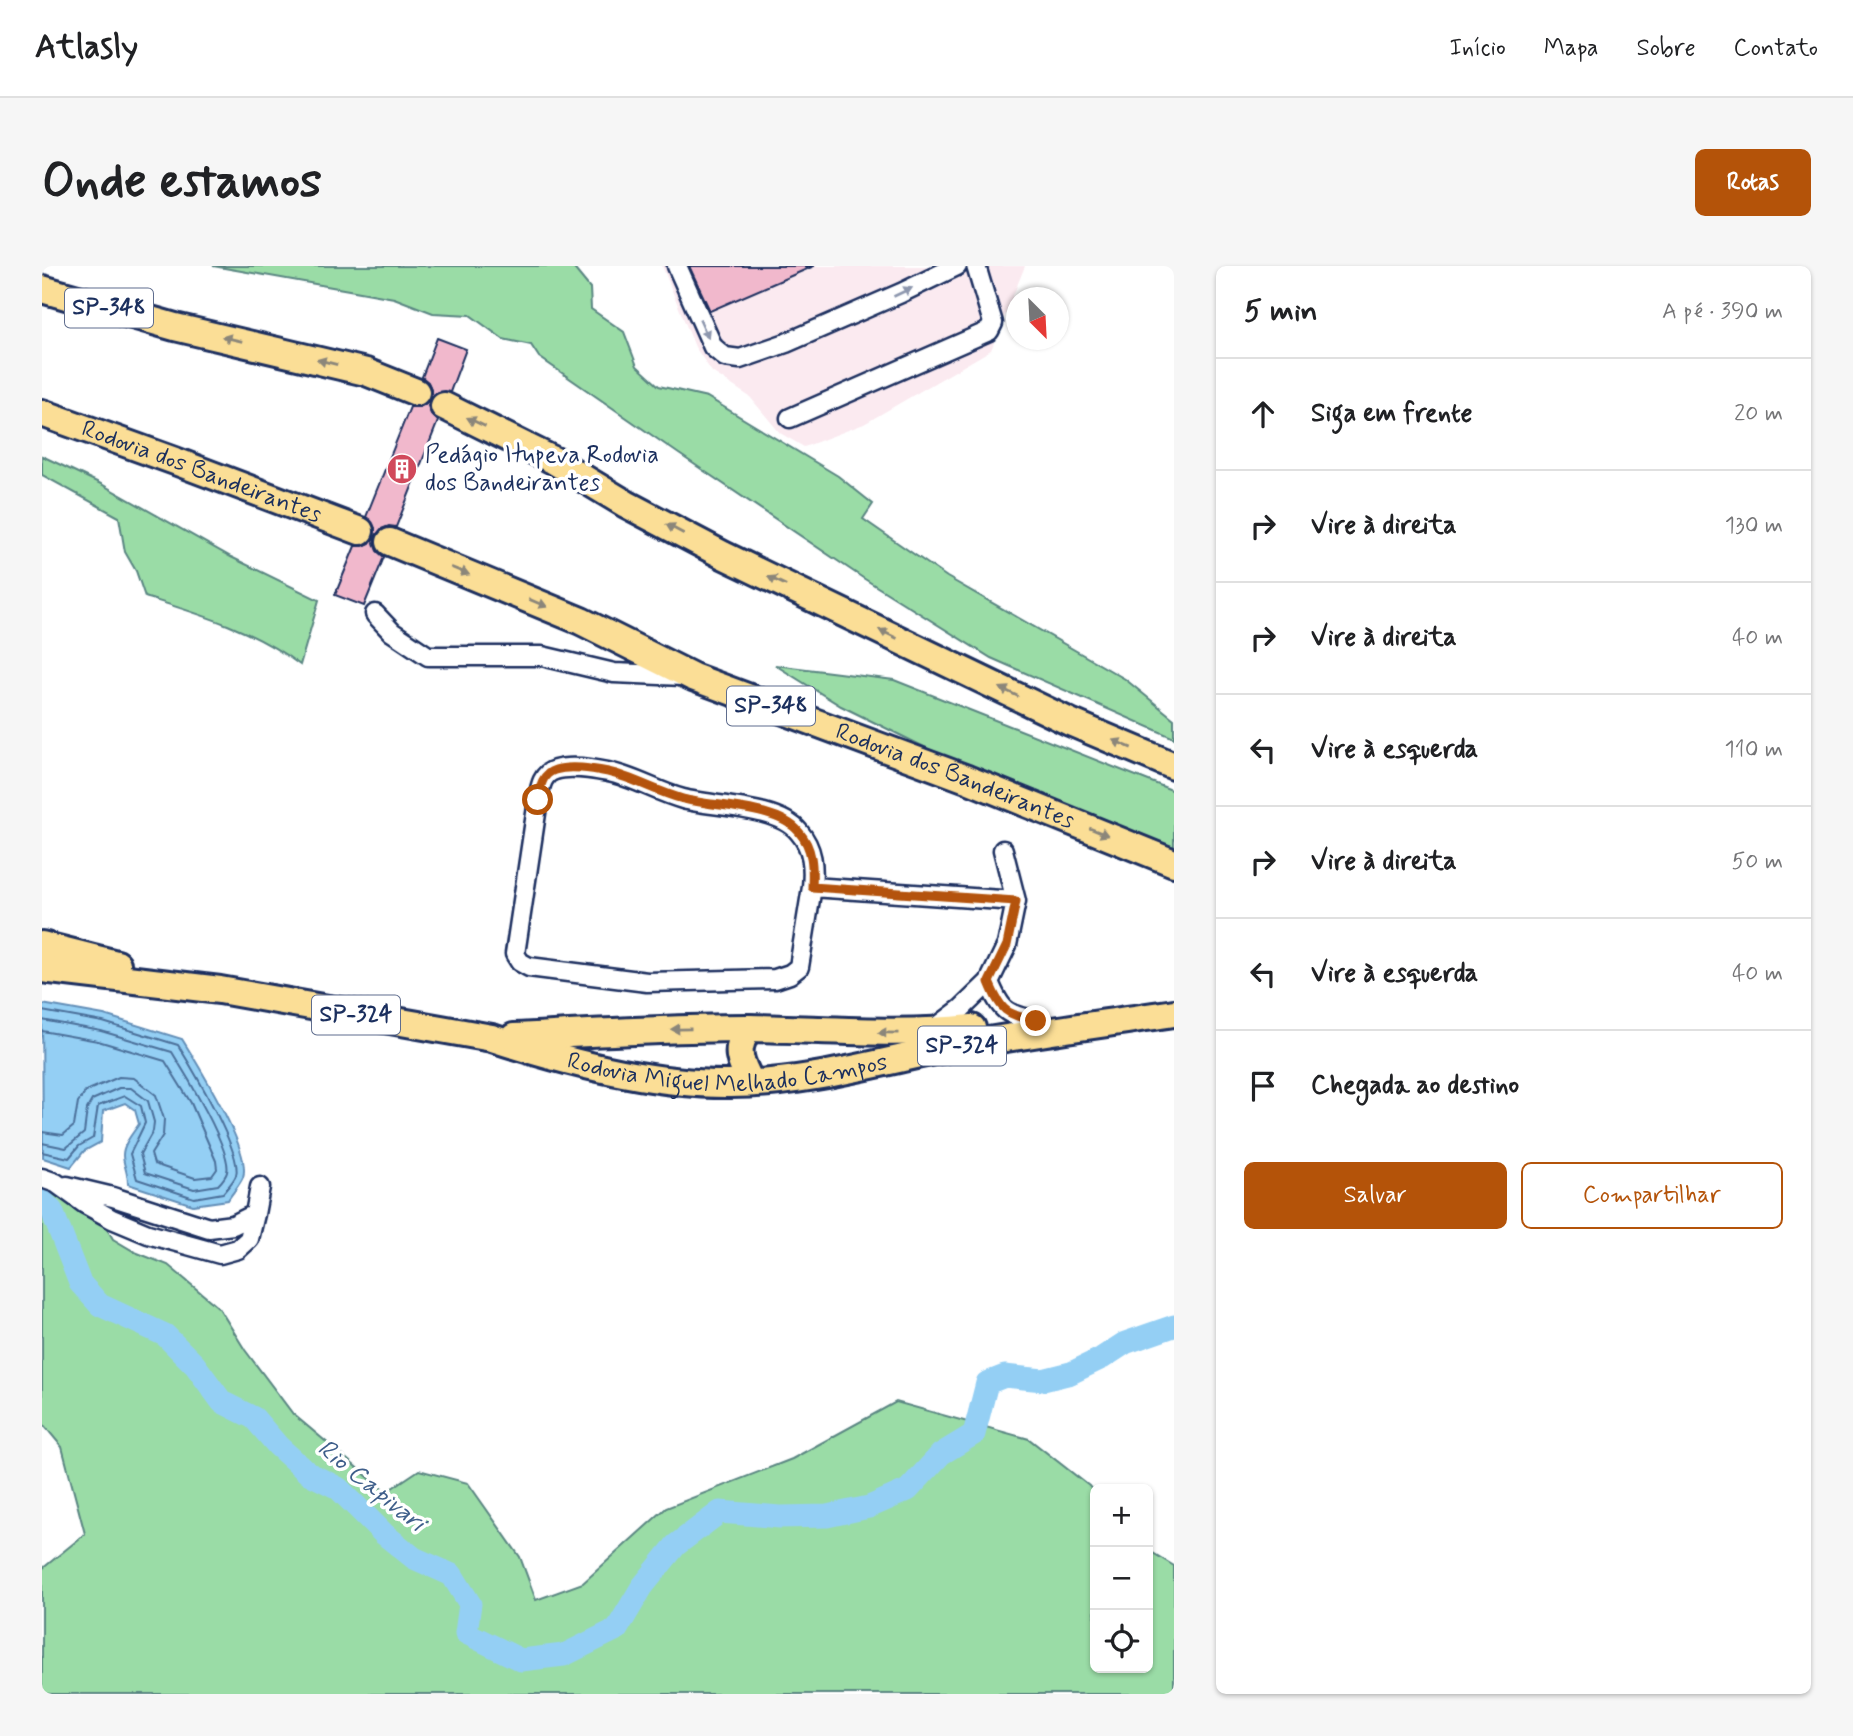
<!DOCTYPE html>
<html lang="pt">
<head>
<meta charset="utf-8">
<style>
	body { margin:0; font-family:Mynerve,sans-serif; background:#f6f6f6; color:#202124 }
	.controls { position:absolute; right:21px; bottom:21px; display:grid; overflow:hidden; border-radius:10px; box-shadow:0 2px 5px #0004 }
	.controls button { width:63px; height:63px; display:grid; place-items:center; padding:0; border:0; border-bottom:2px solid #e0e0e0; background:#fff; color:#202124; font:35px sans-serif }
	.compass { position:absolute; left:964px; top:21px; width:63px; height:63px; border-radius:50%; background:#fff; box-shadow:0 2px 5px #0004; rotate:156deg }
	.stop { position:absolute; width:21px; height:21px; margin:-16px; border:5px solid #b45309; border-radius:50%; background:#fff }
	.stop.end { background:#b45309; border-color:#fff; box-shadow:0 2px 7px #0008 }
	.list { margin:0; padding:0; list-style:none }
	h2 { display:flex; justify-content:space-between; align-items:center; height:91px; margin:0; padding:0 28px; font-size:30px }
	h2 small { font-size:23px; font-weight:400; color:#757577 }
	.list li { display:grid; grid-template-columns:46px 1fr auto; gap:21px; align-items:center; box-sizing:border-box; height:112px; padding:0 28px; border-top:2px solid #e0e0e0 }
	.list b { display:block; font-size:26px; white-space:nowrap }
	.list em { font-size:23px; font-style:normal; color:#757577 }
	.actions { display:flex; gap:14px; padding:21px 28px }
	.actions a { flex:1; padding:16px 0; border:2px solid #b45309; border-radius:10px; text-align:center; font-size:24px; color:#b45309 }
	.actions .main { background:#b45309; color:#fff }
	.icon { flex:none; width:38px; height:38px; fill:none; stroke:currentColor; stroke-width:2; stroke-linecap:round; stroke-linejoin:round }
	.map { position:relative; flex:none; width:1132px; height:1428px; overflow:hidden; border-radius:10px }
	header { display:flex; align-items:center; gap:42px; box-sizing:border-box; height:98px; padding:0 35px; background:#fff; border-bottom:2px solid #e0e0e0 }
	header strong { font-size:33px }
	nav { display:flex; gap:38px; margin-inline-start:auto; font-size:24px }
	.intro { display:flex; align-items:center; justify-content:space-between; box-sizing:border-box; height:168px; padding:0 42px }
	h1 { margin:0; font-size:49px }
	.button { padding:18px 32px; border-radius:10px; background:#b45309; color:#fff; font-size:24px; font-weight:700 }
	main { display:flex; gap:42px; padding:0 42px }
	aside { flex:1; background:#fff; border-radius:10px; box-shadow:0 2px 5px #0004 }
	.map>svg:first-child { display:block }
	.built { fill:#fbeaf0 }
	.green { fill:#9adca6; stroke:#5a8682; stroke-width:2 }
	.water { fill:#94cff4; stroke:#648fb8; stroke-width:2 }
	.lines { fill:none; stroke-linecap:round; stroke-linejoin:round }
	.shore { stroke:#4b6f9a; stroke-width:2 }
	.river { stroke:#94cff4; stroke-width:23 }
	.building { fill:#f1b8cc; stroke:#1b2f5e; stroke-width:2 }
	.minor-casing { stroke:#1b2f5e; stroke-width:23 }
	.highway-casing { stroke:#1b2f5e; stroke-width:32 }
	.minor { stroke:#fff; stroke-width:18 }
	.highway { stroke:#fbde96; stroke-width:26 }
	.oneway { fill:#8d97ae }
	.oneway2 { fill:#8b867a }
	.route { stroke:#b45309; stroke-width:9 }
	.labels { text-anchor:middle; dominant-baseline:central; stroke-width:7; stroke-linejoin:round; paint-order:stroke }
	.shield { fill:#fff; stroke:#5f6d8e; stroke-width:2 }
	.shield-label { font-size:23px; font-weight:bold; fill:#1b2f5e }
	.poi-label { font-size:24px; fill:#1b2f5e; stroke:#fff; text-anchor:start }
	.street-label { font-size:24px; fill:#1b2f5e; stroke:#fff }
	.water-label { font-size:26px; font-style:italic; fill:#3f5f8b; stroke:#fff }
</style>
</head>
<body>
<header>
<strong>Atlasly</strong>
<nav><a>Início</a><a>Mapa</a><a>Sobre</a><a>Contato</a></nav>
</header>
<div class="intro"><h1>Onde estamos</h1><a class="button">Rotas</a></div>
<main>
<div class="map">
<svg width="1132" height="1428" viewBox="0 0 1132 1428">
	<rect width="100%" height="100%" fill="#fff"/>
	<filter id="ink" filterUnits="userSpaceOnUse"><feTurbulence type="fractalNoise" baseFrequency=".0143" numOctaves="2"/><feDisplacementMap in="SourceGraphic" scale="14" xChannelSelector="R" yChannelSelector="G"/><feConvolveMatrix kernelMatrix="1 2 1 2 8 2 1 2 1" color-interpolation-filters="sRGB"/></filter>
	<g filter="url(#ink)">
		<path class="built" d="M 620,0 L 983,0 L 949,84 L 822,158 L 762,181 L 738,167 L 708,131 L 670,106 L 653,81 Z"/>
		<path class="green" d="M 171,0 L 530,0 L 548,22 L 549,43 L 582,66 L 595,100 L 617,120 L 665,131 L 796,210 L 831,238 L 821,253 L 905,311 L 1083,413 L 1132,453 L 1132,472 L 949,392 L 821,312 L 637,188 L 497,91 L 489,79 L 461,73 L 428,49 L 391,47 L 352,32 Z
			M 0,190 L 59,218 L 189,291 L 277,334 L 258,399 C 212,364 158,348 103,331 L 94,305 L 83,286 L 77,251 L 0,209 Z
			M 733,399 L 852,414 L 1132,525 L 1132,586 L 931,505 L 799,440 Z
			M 0,919 L 54,944 L 71,973 L 93,986 L 126,999 L 177,1042 L 203,1084 L 251,1148 L 344,1226 L 377,1204 L 426,1217 L 478,1291 L 494,1334 L 541,1317 L 624,1242 L 750,1193 L 854,1136 L 987,1173 L 1047,1220 L 1053,1228 L 1053,1402 L 1106,1402 L 1106,1284 L 1132,1300 L 1132,1428 L 0,1428 L 0,1303 L 43,1268 L 20,1181 L 0,1157 Z"/>
		<path class="water" d="M 0,738 L 62,749 L 140,773 C 155,797 210,885 201,911 C 198,919 190,927 186,934 L 151,939 L 86,918 C 86,905 81,899 81,889 C 81,878 91,867 97,858 L 93,844 L 83,837 L 61,845 L 59,876 L 42,885 L 29,901 L 1,892 Z"/>
		<g class="lines">
			<path class="shore" d="M 0,745 L 61,756 L 136,779 C 149,800 201,887 194,909 C 192,915 185,922 181,927 L 152,932 L 95,913 L 88,888 L 103,857 L 99,840 L 83,830 L 56,840 L 51,872 L 37,880 L 27,892 L 0,886
				M 0,754 L 59,765 L 130,786 C 142,805 191,886 185,906 C 184,910 179,916 176,919 L 152,923 L 103,907 L 98,888 L 111,865 L 112,856 L 106,835 L 89,822 L 77,822 L 50,834 L 45,843 L 42,867 L 24,882 L 0,877
				M 0,765 L 56,775 L 123,795 L 149,837 L 174,895 L 175,903 L 170,910 L 153,912 L 112,898 L 109,888 L 121,869 L 122,853 L 114,829 L 92,812 L 77,811 L 44,825 L 36,836 L 32,860 L 21,869 L 0,866"/>
			<path class="river" d="M 0,934 L 10,945 L 38,1017 L 58,1039 L 123,1069 L 153,1099 L 180,1136 L 212,1152 L 236,1180 L 266,1207 L 296,1222 L 342,1268 L 372,1292 L 410,1309 L 428,1338 L 424,1367 L 479,1394 L 522,1389 L 575,1363 L 600,1321 L 634,1279 L 678,1246 L 738,1251 L 785,1250 L 827,1241 L 866,1224 L 899,1188 L 932,1168 L 945,1117 L 963,1110 L 1001,1114 L 1029,1107 L 1060,1092 L 1083,1077 L 1132,1060"/>
		</g>
		<path class="building" d="M 647,0 L 772,0 L 668,45 Z
			M 395,72 L 424,83 L 408,126 L 394,127 L 388,132 L 389,123 L 386,116 L 380,111 Z
			M 388,133 L 386,140 L 389,148 L 396,155 L 354,261 L 347,260 L 339,263 L 333,271 L 332,277 L 335,285 L 342,291 L 322,340 L 293,329 L 313,280 L 321,280 L 328,277 L 332,271 L 333,262 L 324,251 L 368,141 L 377,141 Z"/>
		<g class="lines">
			<g class="minor-casing">
				<path id="minor" d="M 635,0 L 671,81 L 683,91 L 698,93 L 744,77 L 859,27 L 915,0
					M 748,152 L 947,65 L 951,57 L 934,0
					M 333,348 L 350,366 L 386,390 L 500,390 L 572,407 L 641,410
					M 770,621 C 772,601 771,582 757,566 C 736,540 672,541 641,533 C 615,526 592,511 566,506 C 550,503 528,499 513,504 C 499,508 498,523 496,534 L 473,688 L 478,696 L 487,701 L 605,716 L 733,713 L 748,708 L 757,701 L 770,621 L 974,635
					M 947,716 C 959,745 963,748 994,755
					M 890,765 L 919,743 L 947,716 L 965,679 L 974,635 L 961,584
					M 0,912 L 14,917 L 43,938 L 70,953 L 106,968 L 178,988 L 196,983 L 207,973 L 213,948
					M 25,920 L 71,931 L 167,962 L 191,959 L 213,948 L 218,921"/>
			</g>
			<g class="highway-casing">
				<g id="highway">
					<path d="M 0,23 L 133,61 L 324,106 L 374,126"/>
					<path d="M 402,140 L 511,194 L 584,238 L 681,289 L 1028,456 L 1132,500"/>
					<path id="s1" d="M 0,147 L 133,195 L 318,265"/>
					<path id="s2" d="M 348,276 L 539,355 L 651,411 L 925,513 L 1132,597"/>
					<path d="M 0,679 L 75,698"/>
					<path id="s3" d="M 0,703 L 178,724 L 450,772 C 520,795 609,818 683,818 C 762,819 840,795 917,780 C 989,767 1060,758 1132,747"/>
					<path d="M 707,762 C 691,783 698,796 709,817"/>
					<path d="M 472,771 C 550,767 628,762 706,762 C 781,763 855,770 930,762"/>
				</g>
			</g>
			<use href="#minor" class="minor"/>
			<use href="#highway" class="highway"/>
		</g>
		<defs><path id="oneway-solid" d="M-6-.8H1V-3.2L6.5 0L1 3.2V.8H-6Z" transform="scale(1.75)"/></defs>
		<g class="oneway">
			<use href="#oneway-solid" transform="translate(861 26) rotate(-25)"/>
			<use href="#oneway-solid" transform="translate(662 63) rotate(65)"/>
		</g>
		<g class="oneway2">
			<use href="#oneway-solid" transform="translate(190 73) rotate(-167)"/>
			<use href="#oneway-solid" transform="translate(285 96) rotate(-166)"/>
			<use href="#oneway-solid" transform="translate(434 156) rotate(-154)"/>
			<use href="#oneway-solid" transform="translate(633 263) rotate(-152)"/>
			<use href="#oneway-solid" transform="translate(418 305) rotate(22)"/>
			<use href="#oneway-solid" transform="translate(735 315) rotate(-155)"/>
			<use href="#oneway-solid" transform="translate(496 337) rotate(23)"/>
			<use href="#oneway-solid" transform="translate(846 368) rotate(-154)"/>
			<use href="#oneway-solid" transform="translate(967 426) rotate(-154)"/>
			<use href="#oneway-solid" transform="translate(1080 478) rotate(-157)"/>
			<use href="#oneway-solid" transform="translate(1057 566) rotate(22)"/>
			<use href="#oneway-solid" transform="translate(639 763) rotate(179)"/>
			<use href="#oneway-solid" transform="translate(846 767) rotate(-179)"/>
		</g>
	</g>
	<g class="lines" filter="url(#ink)">
		<path class="route" d="M 496,534 C 498,523 499,508 513,504 C 528,499 550,503 566,506 C 592,512 615,526 641,533 C 672,541 736,540 757,566 C 771,582 771,601 770,621 L 974,635 L 965,679 L 947,716 C 959,745 963,748 994,755"/>
	</g>
	<defs>
		<g id="building-disc" transform="scale(1.575)"><circle r="9.5" fill="#d1495b" stroke="#fff"/><path d="M-4-6H4V6H1V3H-1V6H-4ZM-2.5-4.3h1.7v1.8h-1.7ZM.8-4.3h1.7v1.8H.8ZM-2.5-1h1.7V.8h-1.7ZM.8-1h1.7V.8H.8Z" fill="#fff"/></g>
	</defs>
	<g fill-rule="evenodd">
		<use href="#building-disc" x="360" y="203"/>
	</g>
	<g class="labels">
		<g class="shield">
			<rect x="23" y="22.5" width="88" height="39" rx="5"/>
			<rect x="685" y="420.5" width="88" height="39" rx="5"/>
			<rect x="270" y="729.5" width="88" height="39" rx="5"/>
			<rect x="876" y="760.5" width="88" height="39" rx="5"/>
		</g>
		<g class="shield-label">
			<text x="67" y="42">SP-348</text>
			<text x="729" y="440">SP-348</text>
			<text x="314" y="749">SP-324</text>
			<text x="920" y="780">SP-324</text>
		</g>
		<g class="poi-label">
			<text x="383" y="189">Pedágio Itupeva Rodovia<tspan x="383" dy="28">dos Bandeirantes</tspan></text>
		</g>
		<g class="street-label">
			<text stroke="none"><textPath href="#s1" startOffset="170">Rodovia dos Bandeirantes</textPath></text>
			<text stroke="none"><textPath href="#s2" startOffset="612">Rodovia dos Bandeirantes</textPath></text>
			<text stroke="none"><textPath href="#s3" startOffset="696">Rodovia Miguel Melhado Campos</textPath></text>
		</g>
		<g class="water-label">
			<text transform="translate(329 1220) rotate(39)">Rio Capivari</text>
		</g>
	</g>
</svg>
<div class="controls">
<button>+</button>
<button>−</button>
<button><svg class="icon" aria-label="locate" viewBox="0 0 24 24"><circle cx="12" cy="12" r="6"/><path d="M12 2v4M12 18v4M2 12h4M18 12h4"/></svg></button>
</div>
<svg class="compass" viewBox="-18 -18 36 36"><path d="M0-13l5 13h-10z" fill="#e53935"/><path d="M0 13l5-13h-10z" fill="#757577"/></svg>
<div class="stop" style="left:496px;top:534px"></div>
<div class="stop end" style="left:994px;top:755px"></div>
</div>
<aside>
<h2>5 min<small>A pé · 390 m</small></h2>
<ul class="list">
<li><svg class="icon" aria-label="ahead" viewBox="0 0 24 24"><path d="M12 20V5M6 11l6-6 6 6"/></svg><div><b>Siga em frente</b></div><em>20 m</em></li>
<li><svg class="icon" aria-label="right" viewBox="0 0 24 24"><path d="M7 20v-9h11M14 6l5 5-5 5"/></svg><div><b>Vire à direita</b></div><em>130 m</em></li>
<li><svg class="icon" aria-label="right" viewBox="0 0 24 24"><path d="M7 20v-9h11M14 6l5 5-5 5"/></svg><div><b>Vire à direita</b></div><em>40 m</em></li>
<li><svg class="icon" aria-label="left" viewBox="0 0 24 24"><path d="M17 20v-9H6M10 6l-5 5 5 5"/></svg><div><b>Vire à esquerda</b></div><em>110 m</em></li>
<li><svg class="icon" aria-label="right" viewBox="0 0 24 24"><path d="M7 20v-9h11M14 6l5 5-5 5"/></svg><div><b>Vire à direita</b></div><em>50 m</em></li>
<li><svg class="icon" aria-label="left" viewBox="0 0 24 24"><path d="M17 20v-9H6M10 6l-5 5 5 5"/></svg><div><b>Vire à esquerda</b></div><em>40 m</em></li>
<li><svg class="icon" aria-label="arrive" viewBox="0 0 24 24"><path d="M6 21V4h12l-3 4 3 4H6"/></svg><div><b>Chegada ao destino</b></div></li>
</ul>
<div class="actions"><a class="main">Salvar</a><a>Compartilhar</a></div>
</aside>
</main>
</body>
</html>
